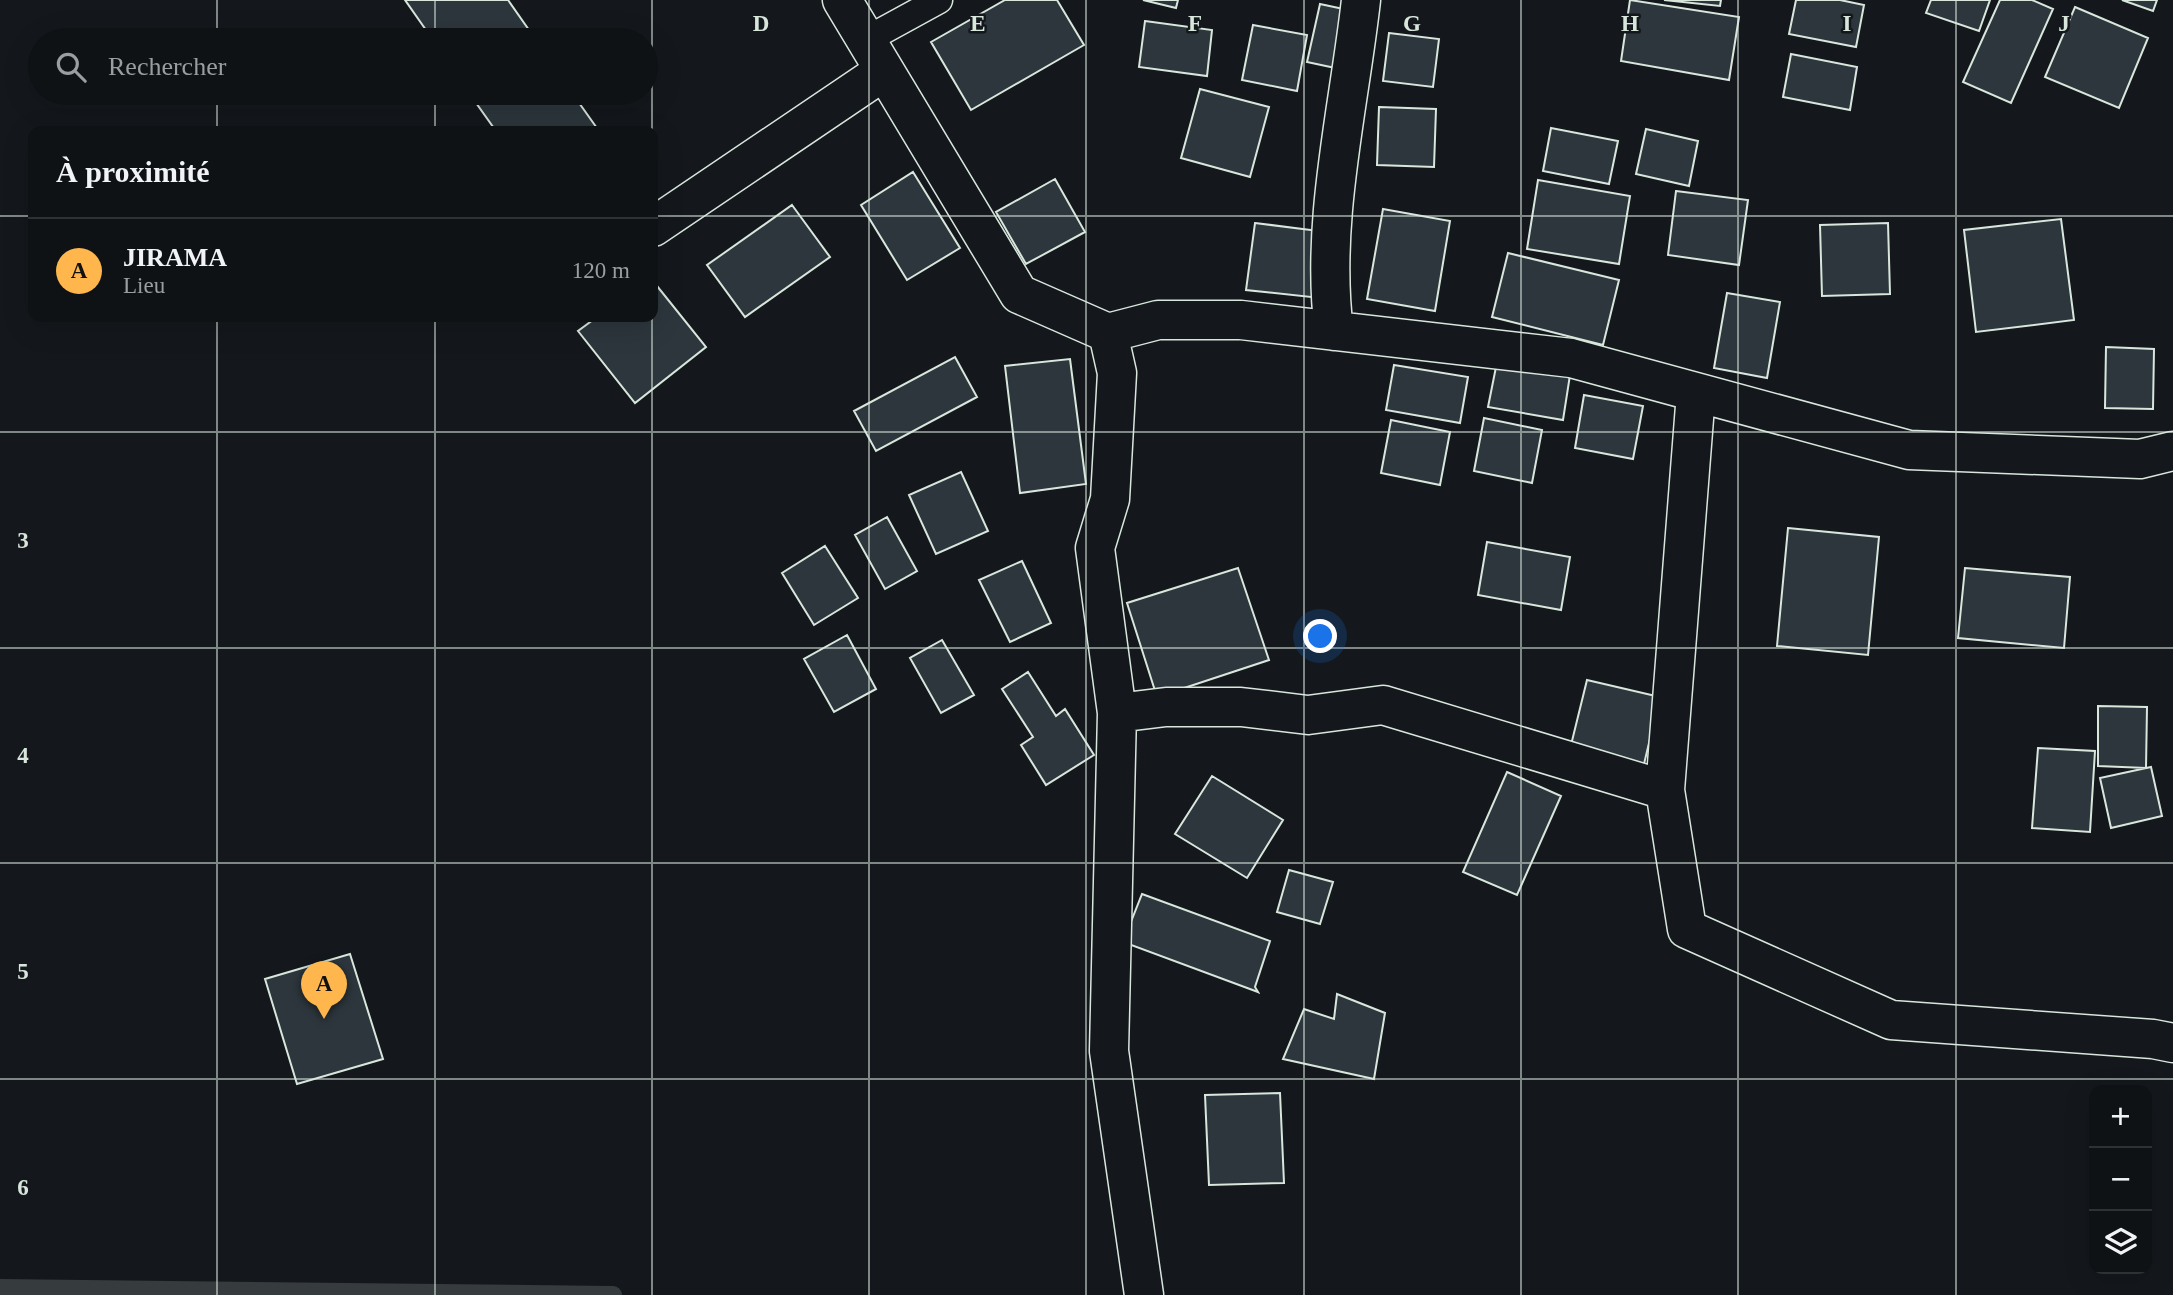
<!DOCTYPE html>
<html lang="fr">
<head>
<meta charset="utf-8">
<style>
	body { margin:0; font-family:Georgia,serif; background:#181b1e; color:#f1f3f6 }
	.controls { position:absolute; right:21px; bottom:21px; display:grid; overflow:hidden; border-radius:14px; box-shadow:0 7px 28px #0002 }
	.controls button { width:63px; height:63px; display:grid; place-items:center; padding:0; border:0; border-bottom:2px solid #2f3234; background:#0f1215; color:#f1f3f6; font:35px sans-serif }
	.you { position:absolute; left:1321px; top:637px; width:24px; height:24px; margin:-18px; border:5px solid #fff; border-radius:50%; background:#1a73e8; box-shadow:0 0 0 10px #1a73e833 }
	.badge { display:grid; place-items:center; width:46px; height:46px; border-radius:50%; background:#ffb74d; color:#111; font-size:23px; font-weight:700 }
	.pin { position:absolute; translate:-50% -58px; filter:drop-shadow(0 2px 4px #0008) }
	.pin::after { content:''; position:absolute; top:37px; width:24px; height:21px; background:inherit; clip-path:polygon(0 0,100% 0,50% 100%) }
	.list { margin:0; padding:0; list-style:none }
	h2 { display:flex; justify-content:space-between; align-items:center; height:91px; margin:0; padding:0 28px; font-size:30px }
	h2 small { font-size:23px; font-weight:400; color:#9b9ea0 }
	.list li { display:grid; grid-template-columns:46px 1fr auto; gap:21px; align-items:center; box-sizing:border-box; height:105px; padding:0 28px; border-top:2px solid #2f3234 }
	.list b { display:block; font-size:26px; white-space:nowrap }
	.list p { margin:0; font-size:23px; white-space:nowrap; color:#9b9ea0 }
	.list em { font-size:23px; font-style:normal; color:#9b9ea0 }
	.icon { flex:none; width:38px; height:38px; fill:none; stroke:currentColor; stroke-width:2; stroke-linecap:round; stroke-linejoin:round }
	.map { position:relative; flex:none; width:2173px; height:1295px; overflow:hidden }
	.search { position:absolute; background:#0f1215; box-shadow:0 7px 28px #0002; left:28px; top:28px; width:630px; height:77px; display:flex; align-items:center; gap:18px; box-sizing:border-box; padding:0 24px; border-radius:38px; color:#9b9ea0; font-size:26px }
	.panel { position:absolute; background:#0f1215; box-shadow:0 7px 28px #0002; left:28px; top:126px; width:630px; height:196px; border-radius:14px }
	.map>svg:first-child { display:block }
	.lines { fill:none; stroke-linecap:round; stroke-linejoin:round }
	.stream { stroke:#363b3e; stroke-width:18 }
	.building { fill:#2c363c; stroke:#d8e6dc; stroke-width:2 }
	.service-casing { stroke:#d8e6dc; stroke-width:29 }
	.minor-casing { stroke:#d8e6dc; stroke-width:41 }
	.service { stroke:#14181c; stroke-width:26 }
	.minor { stroke:#14181c; stroke-width:38 }
	.grid { fill:none; stroke:#d8e6dc; stroke-width:2; stroke-opacity:0.55 }
	.grid-label { font-size:23px; text-anchor:middle; font-weight:bold; fill:#d8e6dc; stroke:#14181c; stroke-width:5; stroke-linejoin:round; paint-order:stroke }
</style>
</head>
<body>
<div class="map">
<svg width="2173" height="1295" viewBox="0 0 2173 1295">
	<rect width="100%" height="100%" fill="#14181c"/>
	<g class="lines">
		<path class="stream" d="M 0,1288 L 613,1295"/>
	</g>
	<path class="building" d="M 405,0 L 508,0 L 536,40 L 433,40 Z
		M 1005,0 L 1057,0 L 1084,45 L 971,110 L 931,42 Z
		M 1143,0 L 1178,0 L 1176,8 Z
		M 1630,0 L 1739,17 L 1729,80 L 1621,61 Z
		M 1664,0 L 1721,0 L 1720,6 Z
		M 1796,0 L 1840,0 L 1864,5 L 1856,47 L 1789,34 Z
		M 1931,0 L 1990,0 L 1979,31 L 1926,13 Z
		M 2000,0 L 2032,0 L 2053,9 L 2011,103 L 1963,82 Z
		M 2122,0 L 2157,0 L 2153,11 Z
		M 1320,4 L 1353,11 L 1340,69 L 1307,62 Z
		M 2075,7 L 2148,38 L 2119,108 L 2045,77 Z
		M 1145,21 L 1212,30 L 1207,76 L 1139,67 Z
		M 1253,25 L 1307,35 L 1297,91 L 1242,80 Z
		M 1389,33 L 1439,39 L 1433,87 L 1383,81 Z
		M 1791,54 L 1857,67 L 1850,110 L 1783,97 Z
		M 1200,89 L 1269,107 L 1250,177 L 1181,158 Z
		M 469,93 L 572,93 L 599,131 L 496,131 Z
		M 1379,107 L 1436,109 L 1434,167 L 1377,165 Z
		M 1551,128 L 1618,141 L 1609,184 L 1543,171 Z
		M 1646,129 L 1698,141 L 1689,186 L 1636,174 Z
		M 913,172 L 960,248 L 907,280 L 861,205 Z
		M 1055,179 L 1085,232 L 1026,264 L 996,212 Z
		M 1538,180 L 1630,196 L 1619,264 L 1527,249 Z
		M 1676,191 L 1748,200 L 1739,265 L 1668,255 Z
		M 792,205 L 830,257 L 745,317 L 707,265 Z
		M 1383,209 L 1450,221 L 1435,311 L 1367,299 Z
		M 2061,219 L 2074,320 L 1976,332 L 1964,230 Z
		M 1255,223 L 1327,232 L 1320,298 L 1246,290 Z
		M 1888,223 L 1890,294 L 1822,296 L 1820,225 Z
		M 1508,253 L 1619,280 L 1603,345 L 1492,317 Z
		M 653,281 L 706,347 L 635,403 L 578,331 L 597,317 L 653,317 Z
		M 1727,293 L 1780,302 L 1767,378 L 1714,368 Z
		M 2106,347 L 2154,349 L 2153,409 L 2105,408 Z
		M 955,357 L 977,397 L 876,451 L 854,411 Z
		M 1070,359 L 1086,484 L 1020,493 L 1005,366 Z
		M 1497,362 L 1570,375 L 1563,420 L 1488,407 Z
		M 1394,365 L 1468,377 L 1460,423 L 1386,410 Z
		M 1584,395 L 1643,406 L 1633,459 L 1575,448 Z
		M 1484,418 L 1542,430 L 1532,483 L 1474,471 Z
		M 1391,420 L 1450,432 L 1440,485 L 1381,473 Z
		M 961,472 L 988,531 L 936,554 L 909,495 Z
		M 887,517 L 917,571 L 885,589 L 855,535 Z
		M 1788,528 L 1879,537 L 1868,655 L 1777,646 Z
		M 1487,542 L 1570,557 L 1561,610 L 1478,595 Z
		M 825,546 L 858,598 L 814,625 L 782,573 Z
		M 1022,561 L 1051,623 L 1010,642 L 979,580 Z
		M 1238,568 L 1269,660 L 1157,697 L 1127,603 Z
		M 1965,568 L 2070,577 L 2064,648 L 1958,638 Z
		M 847,635 L 876,689 L 834,712 L 804,659 Z
		M 942,640 L 974,695 L 941,713 L 910,658 Z
		M 1028,672 L 1056,716 L 1065,709 L 1094,755 L 1046,785 L 1021,745 L 1033,737 L 1002,689 Z
		M 1587,680 L 1660,697 L 1644,764 L 1571,745 Z
		M 2098,706 L 2147,707 L 2146,768 L 2098,766 Z
		M 2038,748 L 2095,751 L 2090,832 L 2032,828 Z
		M 2151,767 L 2162,816 L 2111,828 L 2100,778 Z
		M 1507,772 L 1561,796 L 1517,895 L 1463,872 Z
		M 1212,776 L 1283,820 L 1247,878 L 1175,834 Z
		M 1289,870 L 1333,882 L 1320,924 L 1277,912 Z
		M 1142,894 L 1270,941 L 1255,987 L 1258,992 L 1123,942 Z
		M 350,954 L 383,1059 L 297,1084 L 265,979 Z
		M 1337,994 L 1385,1013 L 1374,1079 L 1283,1059 L 1304,1009 L 1334,1019 Z
		M 1280,1093 L 1284,1183 L 1209,1185 L 1205,1095 Z"/>
	<g class="lines">
		<g class="service-casing">
			<path id="service" d="M 866,40 L 939,0"/>
		</g>
		<g class="minor-casing">
			<path id="minor" d="M 842,0 L 1019,294 L 1108,333 L 1117,373 L 1110,499 L 1095,548 L 1117,713 L 1109,1051 L 1144,1295
				M 653,227 L 884,71
				M 1334,331 C 1320,222 1349,108 1361,0
				M 1108,333 L 1158,320 L 1241,320 L 1571,358 L 1909,450 L 2140,459 L 2173,451
				M 1117,713 L 1166,707 L 1241,707 L 1308,715 L 1383,705 L 1665,790 L 1687,929 L 1891,1020 L 2153,1039 L 2173,1043
				M 1665,790 L 1696,393"/>
		</g>
		<use href="#service" class="service"/>
		<use href="#minor" class="minor"/>
	</g>
	<path class="grid" d="M 217,0 L 217,40M 435,0 L 435,40M 652,0 L 652,131M 869,0 L 869,1295M 1086,0 L 1086,1295M 1304,0 L 1304,1295M 1521,0 L 1521,1295M 1738,0 L 1738,1295M 1956,0 L 1956,1295M 217,93 L 217,131M 435,93 L 435,131M 0,216 L 33,216M 653,216 L 2173,216M 217,317 L 217,1295M 435,317 L 435,1295M 652,317 L 652,1295M 0,432 L 2173,432M 0,648 L 2173,648M 0,863 L 2173,863M 0,1079 L 2173,1079"/>
	<g class="grid-label">
		<text x="761" y="31">D</text>
		<text x="978" y="31">E</text>
		<text x="1195" y="31">F</text>
		<text x="1412" y="31">G</text>
		<text x="1630" y="31">H</text>
		<text x="1847" y="31">I</text>
		<text x="2064" y="31">J</text>
		<text x="23" y="548">3</text>
		<text x="23" y="763">4</text>
		<text x="23" y="979">5</text>
		<text x="23" y="1195">6</text>
	</g>
</svg>
<div class="controls">
<button>+</button>
<button>−</button>
<button><svg class="icon" aria-label="layers" viewBox="0 0 24 24"><path d="M12 4l9 5-9 5-9-5zM3 14l9 5 9-5"/></svg></button>
</div>
<div class="you"></div>
<div class="pin badge" style="left:324px;top:1019px">A</div>
<div class="search"><svg class="icon" aria-label="search" viewBox="0 0 24 24"><circle cx="10" cy="10" r="6"/><path d="M15 15l6 6"/></svg>Rechercher</div>
<section class="panel">
<h2>À proximité<small></small></h2>
<ul class="list">
<li><span class="badge">A</span><div><b>JIRAMA</b><p>Lieu</p></div><em>120 m</em></li>
</ul>
</section>
</div>
</body>
</html>
